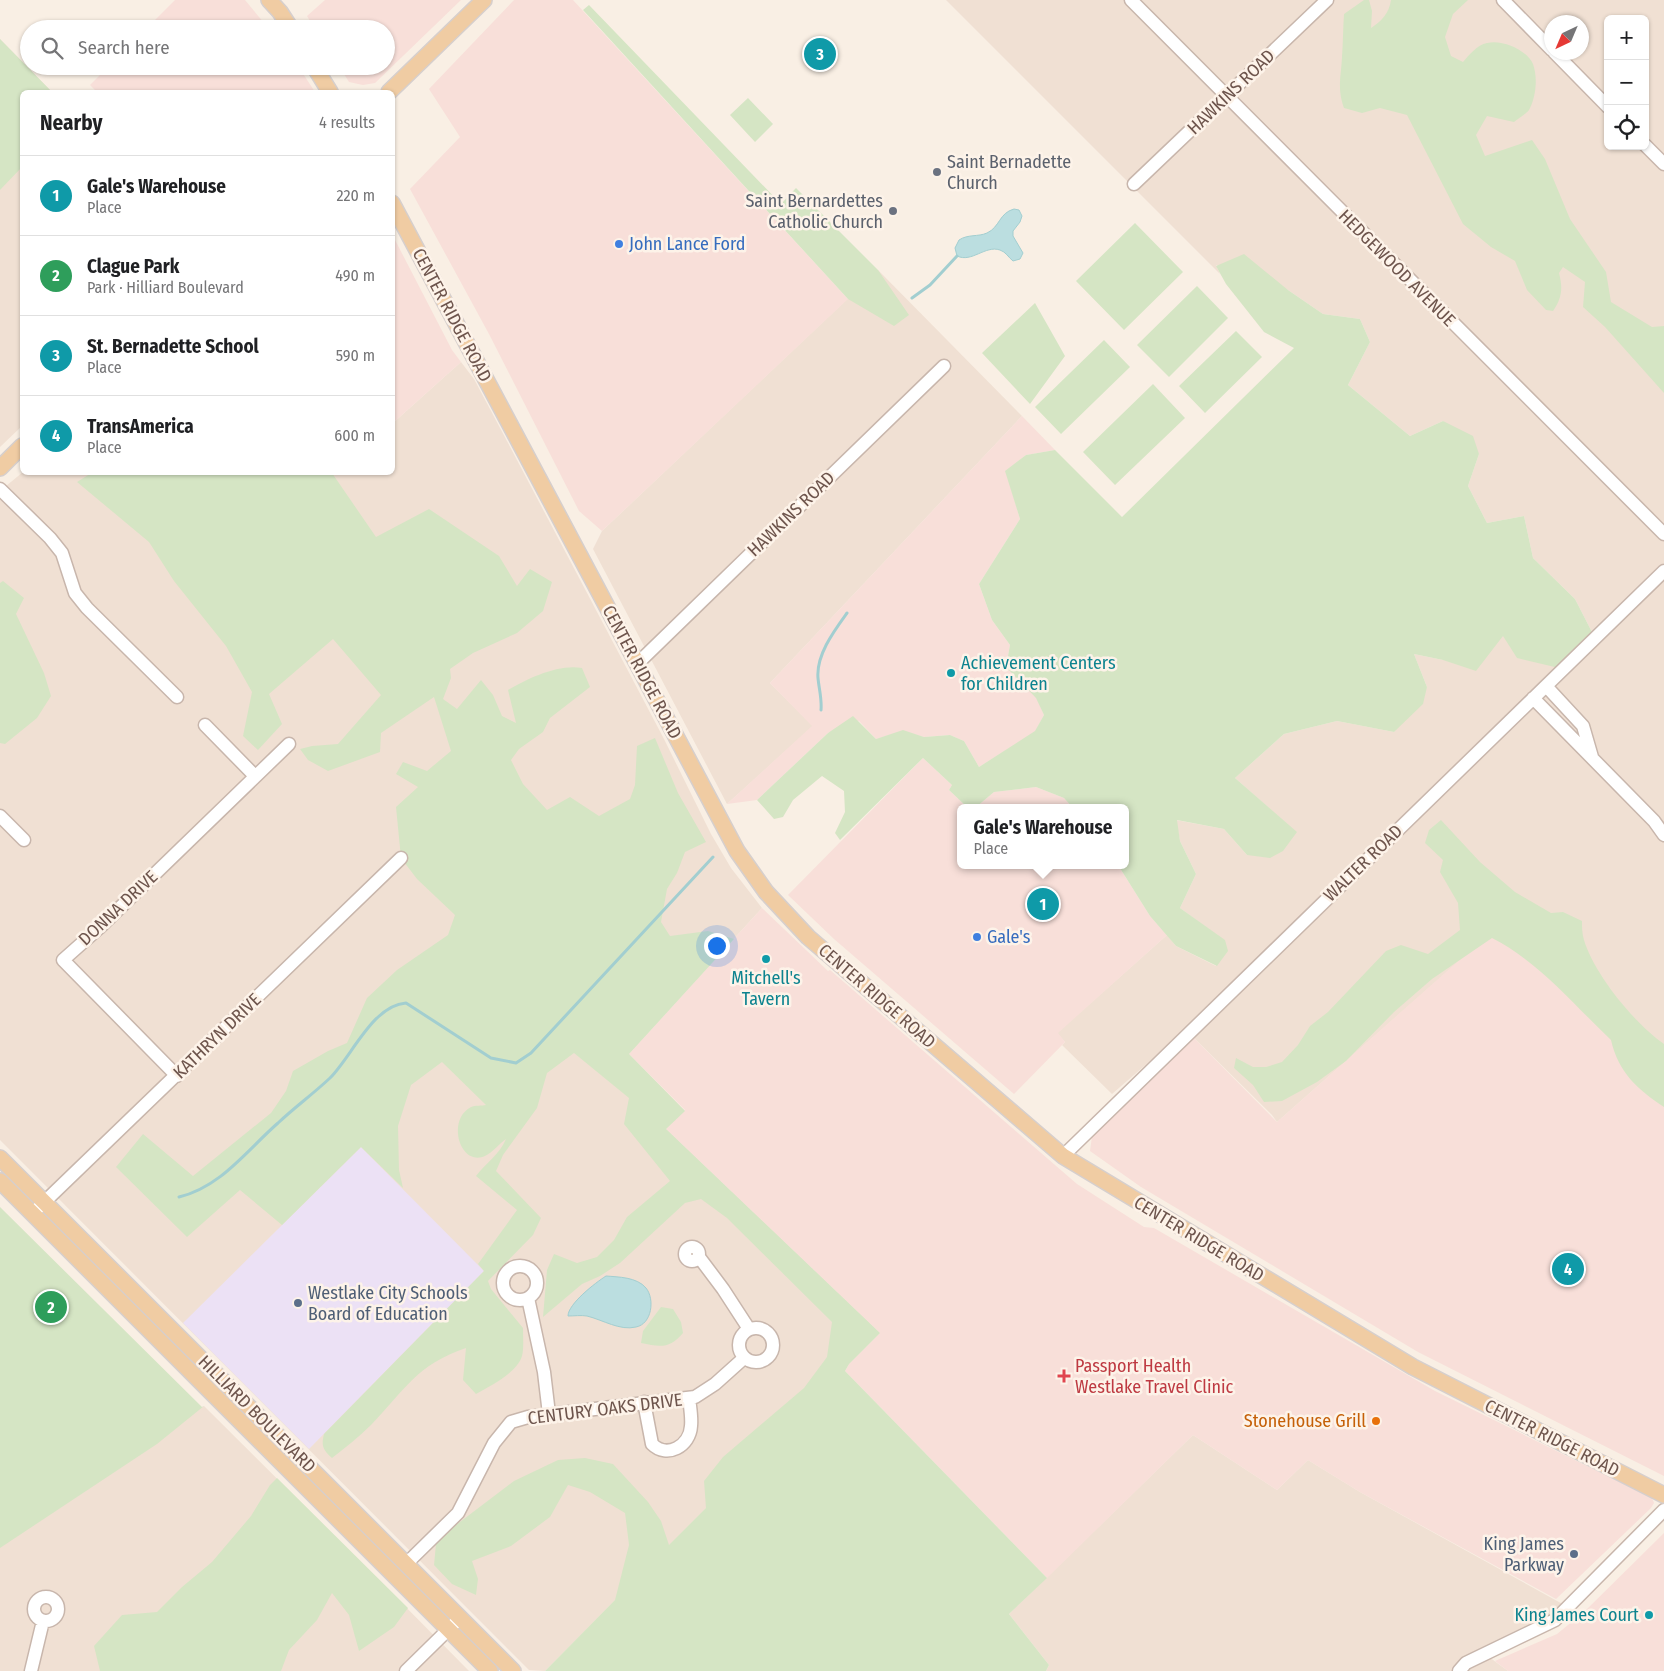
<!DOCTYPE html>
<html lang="en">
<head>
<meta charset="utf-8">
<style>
	body { margin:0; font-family:"Fira Sans Condensed",sans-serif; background:#f6f6f6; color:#202124 }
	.controls { position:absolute; right:15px; top:15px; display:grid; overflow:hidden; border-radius:8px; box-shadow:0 1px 4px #0004 }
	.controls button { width:45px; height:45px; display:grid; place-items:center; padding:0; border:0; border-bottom:1px solid #e0e0e0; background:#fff; color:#202124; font:25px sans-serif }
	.compass { position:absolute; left:1544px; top:15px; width:45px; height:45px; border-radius:50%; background:#fff; box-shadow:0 1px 4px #0004; rotate:224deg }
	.you { position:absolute; left:716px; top:945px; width:18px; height:18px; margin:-12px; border:4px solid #fff; border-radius:50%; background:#1a73e8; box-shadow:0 0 0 8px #1a73e833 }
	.badge { display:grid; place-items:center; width:32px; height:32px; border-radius:50%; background:#0f766e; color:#fff; font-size:16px; font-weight:700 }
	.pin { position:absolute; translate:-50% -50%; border:2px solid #fff; box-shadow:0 1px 5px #0006 }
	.popup { position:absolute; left:957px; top:804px; width:172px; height:65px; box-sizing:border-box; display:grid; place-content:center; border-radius:8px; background:#fff; filter:drop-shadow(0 1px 4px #0005); font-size:16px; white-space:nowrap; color:#757577 }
	.popup b { font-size:19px; color:#202124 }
	.popup::after { content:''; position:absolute; left:50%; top:100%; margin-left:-10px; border:10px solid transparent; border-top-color:#fff }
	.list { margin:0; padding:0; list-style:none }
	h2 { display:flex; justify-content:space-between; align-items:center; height:65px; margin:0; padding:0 20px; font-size:21px }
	h2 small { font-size:16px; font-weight:400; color:#757577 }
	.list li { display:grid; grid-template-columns:32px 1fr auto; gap:15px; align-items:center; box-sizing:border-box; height:80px; padding:0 20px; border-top:1px solid #e0e0e0 }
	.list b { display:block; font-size:19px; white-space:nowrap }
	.list p { margin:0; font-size:16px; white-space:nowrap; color:#757577 }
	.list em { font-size:16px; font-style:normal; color:#757577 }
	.icon { flex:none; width:28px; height:28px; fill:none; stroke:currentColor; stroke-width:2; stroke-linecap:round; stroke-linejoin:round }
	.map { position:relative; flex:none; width:1664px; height:1671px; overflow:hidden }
	.search { position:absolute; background:#fff; box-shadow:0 1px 4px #0004; left:20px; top:20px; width:375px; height:55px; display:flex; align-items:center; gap:12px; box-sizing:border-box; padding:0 18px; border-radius:28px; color:#757577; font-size:19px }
	.panel { position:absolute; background:#fff; box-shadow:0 1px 4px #0004; left:20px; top:90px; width:375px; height:385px; border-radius:8px }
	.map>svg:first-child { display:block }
	.residential { fill:#f0e0d3; fill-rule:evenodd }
	.commercial { fill:#f8dfd9 }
	.education { fill:#ece1f5 }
	.green { fill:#d5e5c4 }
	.water { fill:#bbdee0; stroke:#a2ced0 }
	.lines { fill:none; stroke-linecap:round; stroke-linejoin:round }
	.stream { stroke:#a2ced0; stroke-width:3 }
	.minor-casing { stroke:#c8b6ac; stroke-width:15 }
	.major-casing { stroke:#d6cfcd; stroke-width:18 }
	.minor { stroke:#fff; stroke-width:12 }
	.major { stroke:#f0cca3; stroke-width:15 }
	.worship-dot { fill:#6b7280; stroke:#fdf3e9; stroke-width:2 }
	.shop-dot { fill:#3f7fe0; stroke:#fdf3e9; stroke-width:2 }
	.culture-dot { fill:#0f9aa8; stroke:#fdf3e9; stroke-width:2 }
	.service-dot { fill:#5c6f8a; stroke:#fdf3e9; stroke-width:2 }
	.health-dot { fill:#e0444e; stroke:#fdf3e9; stroke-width:2 }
	.food-dot { fill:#e8710a; stroke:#fdf3e9; stroke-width:2 }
	.labels { text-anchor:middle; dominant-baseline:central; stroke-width:5; stroke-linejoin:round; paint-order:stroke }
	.street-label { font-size:18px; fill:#6e554d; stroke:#fdf3e9 }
	.worship-label { font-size:18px; fill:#5b616d; stroke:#fdf3e9; text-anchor:start }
	.shop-label { font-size:18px; fill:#366cbe; stroke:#fdf3e9; text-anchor:start }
	.culture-label { font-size:18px; fill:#0d838f; stroke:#fdf3e9; text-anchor:start }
	.service-label { font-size:18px; fill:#4e5e75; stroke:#fdf3e9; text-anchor:start }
	.health-label { font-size:18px; fill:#be3a42; stroke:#fdf3e9; text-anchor:start }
	.food-label { font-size:18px; fill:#c56008; stroke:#fdf3e9; text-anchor:end }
</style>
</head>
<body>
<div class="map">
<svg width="1664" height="1671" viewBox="0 0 1664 1671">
	<rect width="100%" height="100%" fill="#f9efe4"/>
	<path class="residential" d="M 946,0 L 1664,0 L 1664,563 L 1594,636 L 1575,599 L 1533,558 L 1524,516 L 1487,523 L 1468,486 L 1479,454 L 1443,421 L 1410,436 L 1348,385 L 1370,342 L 1360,319 L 1323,314 L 1288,290 L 1216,265 L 1220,274 ZM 1608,19 L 1645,19 L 1645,146 L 1608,146 ZM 1552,22 L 1582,22 L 1582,52 L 1552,52 Z
		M 0,39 L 52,92 L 22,92 L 22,426 L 0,447 Z
		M 878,270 L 1022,416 L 770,683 L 813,726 L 727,804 L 593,549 L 602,531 Z
		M 461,362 L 474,379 L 499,426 L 664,739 L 711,834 L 731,868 L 762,908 L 629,1054 L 685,1111 L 666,1129 L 880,1333 L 545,1671 L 529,1670 L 0,1140 L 0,491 L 23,472 L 332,472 L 335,474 L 337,472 L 392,472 L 393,423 Z
		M 1664,580 L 1664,1084 L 1499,926 L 1277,1122 L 1272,1115 L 1194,1038 Z
		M 1503,635 L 1559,668 L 1165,1048 L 1112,1094 L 1062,1045 L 1065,1042 L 1057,1033 L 1167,935 L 1176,946 L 1216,966 L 1225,941 L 1180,908 L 1196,874 L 1180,841 L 1176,820 L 1224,829 L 1247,855 L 1296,832 L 1235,778 L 1284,734 L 1337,721 L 1394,732 L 1427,687 L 1414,654 L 1443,660 Z
		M 204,1406 L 388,1589 L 469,1671 L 0,1671 L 0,1533 Z
		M 1193,1435 L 1277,1490 L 1308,1460 L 1360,1492 L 1568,1607 L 1489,1657 L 1508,1671 L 1046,1671 L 1049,1665 L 1009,1614 Z"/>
	<path class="commercial" d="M 175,0 L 245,0 L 269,29 L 146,29 Z
		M 325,0 L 461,0 L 375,83 L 363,85 L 349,82 L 339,66 L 386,66 L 386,29 L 315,29 L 307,16 Z
		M 514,0 L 573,0 L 848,299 L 602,531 L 579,511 L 489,334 L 410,189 L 460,137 L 429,89 Z
		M 109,66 L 298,66 L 315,92 L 97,92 L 90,85 Z
		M 393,236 L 452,350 L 461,362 L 393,423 Z
		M 1022,416 L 1055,450 L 1026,455 L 1006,471 L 1020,519 L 979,584 L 992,620 L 1010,645 L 1006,667 L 1037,698 L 1044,715 L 1035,732 L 979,767 L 964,741 L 950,735 L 924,737 L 903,731 L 876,739 L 859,721 L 828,733 L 757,800 L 727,804 L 812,726 L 770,683 Z
		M 923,758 L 952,785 L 949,790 L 968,808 L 960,808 L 960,865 L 1118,865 L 1150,916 L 1167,935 L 1058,1033 L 1065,1042 L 1014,1094 L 834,939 L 788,895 Z
		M 1036,787 L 1064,798 L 1073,808 L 975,808 L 994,792 Z
		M 762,908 L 828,971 L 830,970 L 1077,1184 L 1144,1227 L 1154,1228 L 1435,1391 L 1652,1498 L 1654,1503 L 1651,1508 L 1556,1599 L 1360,1492 L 1308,1460 L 1277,1490 L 1193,1435 L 1047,1578 L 845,1371 L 849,1364 L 880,1333 L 666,1129 L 685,1110 L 629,1054 Z
		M 1499,925 L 1664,1084 L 1664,1476 L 1418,1352 L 1141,1187 L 1090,1151 L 1092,1136 L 1194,1038 L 1277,1122 Z
		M 1664,1533 L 1664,1671 L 1508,1671 L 1495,1661 L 1557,1634 L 1584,1612 Z"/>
	<path class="education" d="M 361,1147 L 484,1271 L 309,1449 L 183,1323 Z"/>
	<path class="green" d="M 1364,0 L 1369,0 L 1372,11 L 1371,28 C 1382,21 1389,13 1391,0 L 1468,0 L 1453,14 L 1445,37 L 1451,56 L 1463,62 C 1469,55 1477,45 1487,43 C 1502,39 1527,50 1533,64 C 1538,78 1536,97 1529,110 C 1526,114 1519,118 1514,122 L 1487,116 L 1476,135 L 1485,156 L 1532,140 L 1545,159 L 1570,219 L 1606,272 L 1611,302 L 1652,327 L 1664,326 L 1664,393 L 1605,327 L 1583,307 L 1585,282 L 1563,267 L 1559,273 C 1563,288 1562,298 1553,311 L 1546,310 L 1527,290 L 1515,261 L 1491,247 L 1463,224 L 1407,115 L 1380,108 L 1362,113 L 1344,108 C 1337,88 1341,77 1342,57 C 1343,43 1343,28 1344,14 Z
		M 589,5 L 781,204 L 796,188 L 878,270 L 909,315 L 894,326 L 848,299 L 583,10 Z
		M 0,39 L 52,92 L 22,92 L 22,167 L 0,190 Z
		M 748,98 L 773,124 L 755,142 L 730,115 Z
		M 1135,223 L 1183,272 L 1124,330 L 1076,281 Z
		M 1244,254 L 1288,290 L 1323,314 L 1360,319 L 1370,342 L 1348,385 L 1410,436 L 1443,421 L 1473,436 L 1479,454 L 1468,486 L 1487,523 L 1524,516 L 1533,558 L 1575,599 L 1594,636 L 1559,668 L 1517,658 L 1503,636 L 1476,671 L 1443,660 L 1414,654 L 1427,687 L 1423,704 L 1394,732 L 1337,721 L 1284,734 L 1235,778 L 1297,832 L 1283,851 L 1270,858 L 1247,855 L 1224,829 L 1177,820 L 1180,841 L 1196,874 L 1180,908 L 1225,940 L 1228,951 L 1217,966 L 1176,946 L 1150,916 L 1118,865 L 1126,865 L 1126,808 L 1073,808 L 1064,798 L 1036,787 L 994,792 L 975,808 L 968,808 L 949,790 L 952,785 L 923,758 L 840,840 L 835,833 L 845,812 L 844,791 L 822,776 L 793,800 L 783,817 L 774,819 L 757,800 L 828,733 L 853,716 L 876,739 L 903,730 L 924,737 L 950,735 L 964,741 L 979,767 L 1035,731 L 1044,715 L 1036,698 L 1006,667 L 1010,645 L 992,620 L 979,584 L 1020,519 L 1005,471 L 1026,455 L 1055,450 L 1122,517 L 1294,348 L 1264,332 L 1226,284 L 1216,266 Z
		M 1197,286 L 1228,318 L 1169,377 L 1137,345 Z
		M 1035,303 L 1065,356 L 1030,404 L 982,353 Z
		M 1236,331 L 1262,357 L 1205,413 L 1179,386 Z
		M 1104,340 L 1130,367 L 1061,434 L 1035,407 Z
		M 1153,384 L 1185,418 L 1115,485 L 1083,452 Z
		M 93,472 L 332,473 L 376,537 L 429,509 L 499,556 L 517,586 L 530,569 L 552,582 L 543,611 L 517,633 L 473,653 L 450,669 L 451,678 L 443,699 L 457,709 L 481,680 L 493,695 L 502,716 L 516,723 L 508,690 C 529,678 558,664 582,668 L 590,687 L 550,718 L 543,732 L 519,749 L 511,760 L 523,784 L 547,810 L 570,797 L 599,816 L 630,799 L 635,785 L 637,746 L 655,738 L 678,793 L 706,842 L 685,852 L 677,873 L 667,889 L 661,922 L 670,936 L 708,931 L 734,939 L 629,1054 L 685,1111 L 666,1129 L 880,1333 L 849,1364 L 845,1371 L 1047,1578 L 1009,1614 L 1049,1665 L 1046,1671 L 545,1671 L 615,1600 L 629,1545 L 625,1513 L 590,1492 L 568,1485 L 550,1517 L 511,1546 L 472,1561 L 478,1579 L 476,1595 L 452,1584 L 434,1565 L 436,1544 L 452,1528 L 514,1481 L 558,1460 L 585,1458 L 613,1464 L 648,1502 L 661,1521 L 669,1545 L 706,1508 L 704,1481 L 723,1457 L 804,1388 L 827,1357 L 832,1322 L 727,1218 L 701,1199 L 685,1203 L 620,1263 L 600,1276 L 582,1284 L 543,1317 L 547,1270 L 554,1254 L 577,1263 L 597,1257 L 614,1240 L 627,1217 L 670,1181 L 624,1124 L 629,1098 L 574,1053 L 547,1073 L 537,1108 L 503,1155 L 496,1171 L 541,1218 L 533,1235 L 488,1281 L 491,1289 L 523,1328 C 523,1337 524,1348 522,1356 C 517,1373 490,1386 476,1394 L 463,1380 L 466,1348 C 416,1365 405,1390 371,1425 C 359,1437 345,1448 332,1458 C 323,1450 321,1446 324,1434 L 484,1271 L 478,1264 L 517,1210 L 476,1176 C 486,1163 500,1154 506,1139 C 499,1144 492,1153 485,1156 C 460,1167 446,1120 471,1107 C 475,1105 482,1106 486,1105 L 442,1062 L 411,1085 L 398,1126 L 399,1170 L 403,1188 L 361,1147 L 282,1225 L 240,1190 L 187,1237 L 116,1167 L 143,1134 L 193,1176 L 271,1113 L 286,1091 L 293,1071 L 328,1051 L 347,1043 L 367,998 L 397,970 L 448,935 L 455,915 L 417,879 L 401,858 L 396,807 L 418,787 L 396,774 L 403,762 L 427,771 L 451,751 L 434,697 L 381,733 L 380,752 L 328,771 L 308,760 L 300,749 L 312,746 L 338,744 L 381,695 L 333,639 L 269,694 L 282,724 L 258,750 L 243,736 L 252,692 L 226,646 L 174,581 L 149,542 L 77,482 Z
		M 3,581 L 24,598 L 16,614 L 44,673 L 51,696 L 37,718 L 5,744 L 0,743 L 0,583 Z
		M 1441,820 L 1480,862 L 1515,892 L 1551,913 L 1563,912 L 1582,921 C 1582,927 1582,934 1584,940 C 1594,974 1635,1024 1664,1044 L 1664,1107 C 1638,1090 1618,1072 1611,1040 C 1573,1004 1539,962 1492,938 L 1432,979 L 1394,1012 L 1346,1061 L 1317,1082 L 1282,1101 L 1264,1102 L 1253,1085 L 1234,1068 L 1236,1058 L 1253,1067 L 1266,1067 L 1282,1062 L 1298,1045 L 1310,1026 L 1328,1012 L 1386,951 L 1401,945 L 1428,954 L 1460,930 L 1458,903 L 1440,872 L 1443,860 L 1425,843 L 1429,830 Z
		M 0,1207 L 202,1407 L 204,1406 L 157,1444 L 0,1548 Z
		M 661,1307 L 673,1309 L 681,1322 L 683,1333 C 670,1349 660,1347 641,1343 L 643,1331 Z
		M 289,1457 L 446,1613 L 442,1614 L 287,1459 Z
		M 277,1478 L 408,1608 L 394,1627 L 359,1651 L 349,1615 L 332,1593 L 317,1620 L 289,1650 L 281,1671 L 100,1671 L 94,1646 L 122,1615 L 157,1612 L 182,1587 L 212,1562 L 251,1516 L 270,1485 Z"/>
	<path class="water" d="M 1014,209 L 1019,210 L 1022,216 L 1020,222 L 1013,231 L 1013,236 L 1023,253 L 1020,259 L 1013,261 C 1008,257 1006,252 1000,250 C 985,245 972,263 957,256 L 955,248 L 959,240 C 968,234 978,237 987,233 C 1000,227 999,213 1014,209 Z
		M 606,1276 C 618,1277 637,1277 646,1288 C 655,1299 652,1324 636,1327 C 620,1331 603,1320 587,1316 C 581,1315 574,1316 568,1316 C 568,1304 595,1283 606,1276 Z"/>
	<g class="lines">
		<path class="stream" d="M 912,298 L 930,285 L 957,256
			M 821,710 C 822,699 819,689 818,678 C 816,655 834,631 847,613
			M 179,1197 C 221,1187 247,1150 278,1123 C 295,1107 313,1094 330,1078 C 352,1056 373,1005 406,1003 L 491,1058 L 516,1063 L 531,1053 L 713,857"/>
		<g class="minor-casing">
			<path id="minor" d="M 1131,0 L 1664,534
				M 1503,0 L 1552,50
				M 1554,52 L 1608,107
				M 1645,145 L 1664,164
				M 1134,184 L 1327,0
				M 0,489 L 50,538 L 62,553 L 75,593 L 87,608 L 177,697
				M 638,663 L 944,366
				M 1546,686 L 1583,726 L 1592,757
				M 1533,698 L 1654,821 L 1664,835
				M 205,725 L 255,776
				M 0,816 L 24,840
				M 177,1076 L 63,960 L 99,928 L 289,744
				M 1063,1156 L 1664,571
				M 33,1213 L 401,858
				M685 1254a7 7 0 1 1 14 0a7 7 0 1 1-14 0Z
				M 699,1257 L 723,1289 L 749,1329
				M503 1283a17 17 0 1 1 34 0a17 17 0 1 1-34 0Z
				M 528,1298 L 544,1372 L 549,1414
				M739 1345a17 17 0 1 1 34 0a17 17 0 1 1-34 0Z
				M 644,1402 L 652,1444 C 667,1459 690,1446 691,1426 C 692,1417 690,1407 689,1398
				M 406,1564 L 458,1513 L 494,1443 L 511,1422 L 528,1417 L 695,1397 L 715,1384 L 744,1358
				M34 1609a12 12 0 1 1 24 0a12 12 0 1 1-24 0Z
				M 31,1671 L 43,1621
				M 406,1671 L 460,1618
				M 1459,1671 L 1466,1663 L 1555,1620 L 1664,1510"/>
		</g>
		<g class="major-casing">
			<path id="major" d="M 269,0 L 280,12 L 291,29
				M 314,66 L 330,92
				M 389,92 L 484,0
				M 392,203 L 737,851 L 766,892 L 808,937 L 1063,1156 L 1413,1367 L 1664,1495
				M 0,468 L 22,446
				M 0,1158 L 513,1671
				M 0,1181 L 490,1671"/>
		</g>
		<use href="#minor" class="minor"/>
		<use href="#major" class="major"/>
	</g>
	<g class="worship-dot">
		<circle cx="937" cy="172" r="5"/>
		<circle cx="893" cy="211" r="5"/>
	</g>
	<g class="shop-dot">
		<circle cx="619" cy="244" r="5"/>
		<circle cx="977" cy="937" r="5"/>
	</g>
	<g class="culture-dot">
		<circle cx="951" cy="673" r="5"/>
		<circle cx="766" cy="959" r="5"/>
		<circle cx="1649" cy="1615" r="5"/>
	</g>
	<g class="service-dot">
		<circle cx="298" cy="1303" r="5"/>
		<circle cx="1574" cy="1554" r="5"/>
	</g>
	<path class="health-dot" d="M1061.5 1368.5h5v5h5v5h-5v5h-5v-5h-5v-5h5z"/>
	<circle class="food-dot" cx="1376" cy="1421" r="5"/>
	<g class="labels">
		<g class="street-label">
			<text transform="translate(1231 92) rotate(-44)">HAWKINS ROAD</text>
			<text transform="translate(1397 268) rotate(45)">HEDGEWOOD AVENUE</text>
			<text transform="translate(452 315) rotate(62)">CENTER RIDGE ROAD</text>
			<text transform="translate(791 514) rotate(-44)">HAWKINS ROAD</text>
			<text transform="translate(642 672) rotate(62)">CENTER RIDGE ROAD</text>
			<text transform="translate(1363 863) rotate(-44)">WALTER ROAD</text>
			<text transform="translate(118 908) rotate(-43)">DONNA DRIVE</text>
			<text transform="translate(877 996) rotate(41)">CENTER RIDGE ROAD</text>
			<text transform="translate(217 1036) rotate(-44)">KATHRYN DRIVE</text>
			<text transform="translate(1199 1239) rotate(31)">CENTER RIDGE ROAD</text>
			<text transform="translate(605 1409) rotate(-7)">CENTURY OAKS DRIVE</text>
			<text transform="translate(257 1414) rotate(45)">HILLIARD BOULEVARD</text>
			<text transform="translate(1552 1438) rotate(27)">CENTER RIDGE ROAD</text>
		</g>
		<g class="worship-label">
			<text x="947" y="162">Saint Bernadette<tspan x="947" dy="21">Church</tspan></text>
			<text x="883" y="201" text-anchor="end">Saint Bernardettes<tspan x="883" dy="21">Catholic Church</tspan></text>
		</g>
		<g class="shop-label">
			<text x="629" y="244">John Lance Ford</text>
			<text x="987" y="937">Gale's</text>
		</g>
		<g class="culture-label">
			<text x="961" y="663">Achievement Centers<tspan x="961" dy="21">for Children</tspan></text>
			<text x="766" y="978" text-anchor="middle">Mitchell's<tspan x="766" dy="21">Tavern</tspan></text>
			<text x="1639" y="1615" text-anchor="end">King James Court</text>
		</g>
		<g class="service-label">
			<text x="308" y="1293">Westlake City Schools<tspan x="308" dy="21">Board of Education</tspan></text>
			<text x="1564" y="1544" text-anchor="end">King James<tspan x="1564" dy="21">Parkway</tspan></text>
		</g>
		<g class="health-label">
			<text x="1075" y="1366">Passport Health<tspan x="1075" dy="21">Westlake Travel Clinic</tspan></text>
		</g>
		<g class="food-label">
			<text x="1366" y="1421">Stonehouse Grill</text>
		</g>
	</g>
</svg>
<div class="controls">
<button>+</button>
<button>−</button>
<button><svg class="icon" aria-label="locate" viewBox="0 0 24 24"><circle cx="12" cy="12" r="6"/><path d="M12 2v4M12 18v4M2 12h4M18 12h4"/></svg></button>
</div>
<svg class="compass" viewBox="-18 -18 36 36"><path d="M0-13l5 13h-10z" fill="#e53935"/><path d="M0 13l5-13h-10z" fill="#757577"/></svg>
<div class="you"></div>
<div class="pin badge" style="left:1043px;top:904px;background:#0f9aa8">1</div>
<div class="popup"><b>Gale's Warehouse</b>Place</div>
<div class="pin badge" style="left:51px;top:1307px;background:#2e9e5b">2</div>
<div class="pin badge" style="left:820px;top:54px;background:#0f9aa8">3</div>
<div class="pin badge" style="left:1568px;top:1269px;background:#0f9aa8">4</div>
<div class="search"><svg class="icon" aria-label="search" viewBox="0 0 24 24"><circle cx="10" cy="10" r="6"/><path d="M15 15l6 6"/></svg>Search here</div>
<section class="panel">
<h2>Nearby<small>4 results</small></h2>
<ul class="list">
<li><span class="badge" style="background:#0f9aa8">1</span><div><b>Gale's Warehouse</b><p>Place</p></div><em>220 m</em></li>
<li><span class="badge" style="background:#2e9e5b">2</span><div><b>Clague Park</b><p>Park · Hilliard Boulevard</p></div><em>490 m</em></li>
<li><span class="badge" style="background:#0f9aa8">3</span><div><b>St. Bernadette School</b><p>Place</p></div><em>590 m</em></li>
<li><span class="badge" style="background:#0f9aa8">4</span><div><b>TransAmerica</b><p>Place</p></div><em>600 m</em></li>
</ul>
</section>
</div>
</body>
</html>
